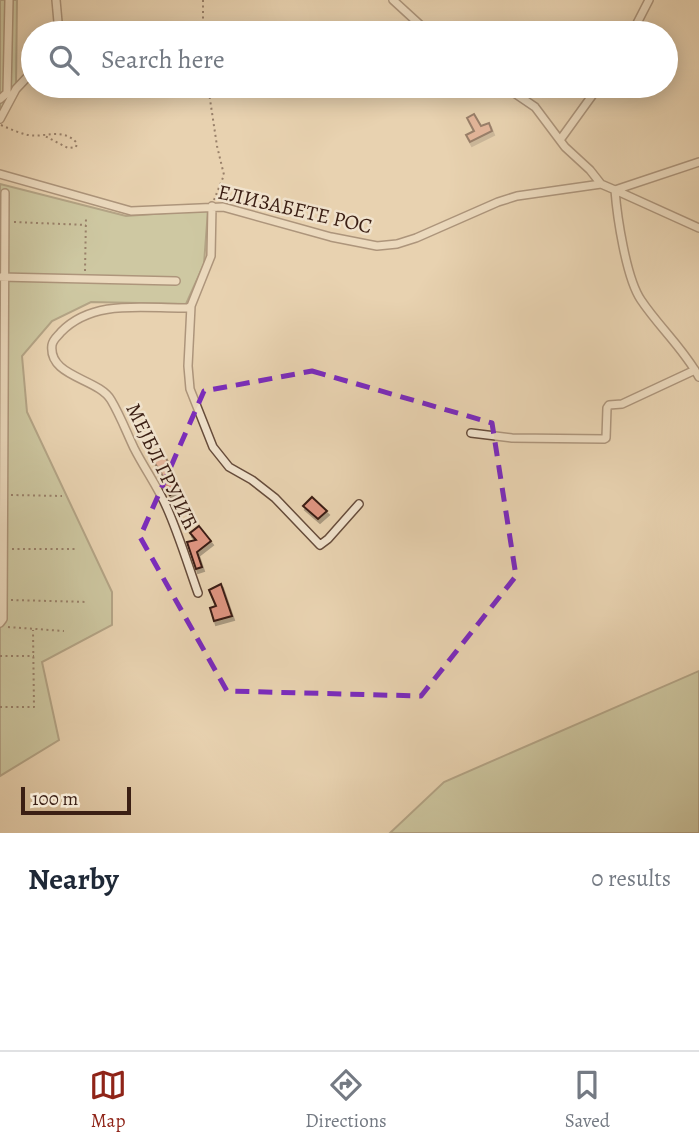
<!DOCTYPE html>
<html lang="en">
<head>
<meta charset="utf-8">
<style>
	body { margin:0; font-family:Alegreya,serif; background:#f6f6f7; color:#1f2937 }
	.scale { position:absolute; left:21px; bottom:18px; width:110px; box-sizing:border-box; padding-left:7px; border:4px solid #3b1f14; border-top:0; font-size:19px; line-height:24px; white-space:nowrap; color:#3b1f14; -webkit-text-stroke:5px #f0e2cc; paint-order:stroke }
	.list { margin:0; padding:0; list-style:none }
	h2 { display:flex; justify-content:space-between; align-items:center; height:91px; margin:0; padding:0 28px; font-size:30px }
	h2 small { font-size:23px; font-weight:400; color:#747a83 }
	.icon { flex:none; width:38px; height:38px; fill:none; stroke:currentColor; stroke-width:2; stroke-linecap:round; stroke-linejoin:round }
	.map { position:relative; flex:none; width:699px; height:833px; overflow:hidden }
	.search { position:absolute; background:#fff; box-shadow:0 4px 18px #0003; left:21px; right:21px; top:21px; height:77px; display:flex; align-items:center; gap:18px; box-sizing:border-box; padding:0 24px; border-radius:38px; color:#747a83; font-size:26px }
	.sheet { height:217px; background:#fff }
	nav { display:flex; justify-content:space-around; align-items:center; box-sizing:border-box; height:98px; border-top:2px solid #e0e1e3; background:#fff; font-size:19px; color:#747a83 }
	nav a { display:grid; justify-items:center; gap:4px }
	nav .on { color:#8f2418 }
	.map>svg:first-child { display:block }
	.green { fill:#afbd91; stroke:#756e52; stroke-width:2 }
	.building { fill:#df9581; stroke:#3b1f14; stroke-width:2; filter:url(#shadow) }
	.lines { fill:none; stroke-linecap:round; stroke-linejoin:round }
	.minor-casing { stroke:#664c3b; stroke-width:10 }
	.path { stroke:#3b1f14; stroke-width:2; stroke-dasharray:2 3.5; stroke-linecap:butt }
	.minor { stroke:#f0e2cc; stroke-width:7 }
	.marked { fill:none; stroke:#7b2cbf; stroke-width:5; stroke-dasharray:14 9; stroke-linejoin:round }
	.labels { text-anchor:middle; dominant-baseline:central; stroke-width:5; stroke-linejoin:round; paint-order:stroke }
	.street-label { font-size:21px; fill:#3b1f14; stroke:#f0e2cc }
</style>
</head>
<body>
<div class="map">
<svg width="699" height="833" viewBox="0 0 699 833">
	<defs>
		<filter id="shadow"><feDropShadow dx="2" dy="4" stdDeviation="0" flood-color="#0004"/></filter>
	</defs>
	<rect width="100%" height="100%" fill="#e8d2b0"/>
	<filter id="stains"><feTurbulence type="fractalNoise" baseFrequency=".00286" numOctaves="4"/><feColorMatrix values="0 0 0 0 .2 0 0 0 0 .09 0 0 0 0 .02 0 0 0 .5 -.17"/></filter>
	<radialGradient id="worn" r=".72"><stop offset=".6" stop-color="#630" stop-opacity="0"/><stop offset="1" stop-color="#630" stop-opacity=".3"/></radialGradient>
	<path class="green" d="M 0,0 L 17,0 L 16,87 L 0,114 Z
		M 0,184 L 126,216 L 208,210 L 204,264 L 186,304 L 91,302 L 52,321 L 22,356 L 27,412 L 112,592 L 112,625 L 42,662 L 59,740 L 0,776 Z
		M 699,671 L 699,833 L 390,833 L 444,782 Z"/>
	<path class="building" d="M 474,114 L 481,126 L 489,123 L 492,131 L 470,142 L 466,135 L 474,131 L 467,118 Z
		M 164,455 L 170,465 L 166,467 L 180,488 L 170,495 L 161,482 L 165,479 L 154,462 Z
		M 312,497 L 327,511 L 318,519 L 303,506 Z
		M 199,526 L 211,541 L 197,552 L 202,567 L 196,569 L 187,542 L 196,540 L 190,533 Z
		M 221,584 L 232,616 L 214,621 L 210,608 L 216,606 L 209,590 Z"/>
	<g class="lines">
		<g class="minor-casing">
			<path id="minor" d="M 56,0 L 59,33
				M 393,0 L 429,33
				M 632,33 L 649,0
				M 504,86 L 535,107 L 565,147 L 590,170 L 601,184
				M 0,99 L 7,93 L 9,0
				M 0,119 L 16,89 L 33,71
				M 560,140 L 599,86
				M 0,174 L 131,211 L 223,207 L 331,237 L 377,246 L 397,244 L 416,238 L 498,202 L 517,196 L 601,184 L 615,190 L 699,162
				M 699,228 L 615,190 C 617,216 626,278 641,300 C 659,327 683,348 699,377
				M 0,277 L 176,281
				M 191,306 L 188,366 L 190,389 L 213,447 L 229,467 L 252,480 L 275,498 L 320,545 L 328,539 L 359,504
				M 471,433 L 512,438 L 604,439 L 606,438 L 607,408 L 609,405 L 622,404 L 695,370
				M 198,593 C 188,565 179,535 167,508 C 158,487 144,468 134,448 C 126,431 120,415 111,400 C 98,378 48,377 52,345 C 53,339 58,336 61,332 C 94,298 146,309 188,308 L 191,306 L 211,256 L 212,206
				M 0,623 L 3,619 L 5,193"/>
		</g>
		<path class="path" d="M 203,0 L 203,33
			M 208,86 L 217,146 L 224,175 L 214,200
			M 1,125 C 10,129 19,133 28,135 C 46,138 62,127 77,143 L 76,147 L 68,148 L 43,135
			M 14,222 L 86,225
			M 85,271 L 86,217
			M 11,495 L 62,496
			M 12,549 L 77,549
			M 11,600 L 88,602
			M 8,627 L 64,631
			M 0,656 L 34,656
			M 0,707 L 34,707 L 33,630"/>
		<use href="#minor" class="minor"/>
	</g>
	<path d="M0 0H699V833H0ZM 312,371 L 492,423 L 516,576 L 421,696 L 227,691 L 140,537 L 204,391 Z" fill="#e8d2b0" fill-opacity=".55" fill-rule="evenodd"/>
	<path class="marked" d="M 312,371 L 492,423 L 516,576 L 421,696 L 227,691 L 140,537 L 204,391 Z"/>
	<g class="labels">
		<g class="street-label">
			<text transform="translate(295 209) rotate(13)">ЕЛИЗАБЕТЕ РОС</text>
			<text transform="translate(162 466) rotate(64)">МЕЈБЛ ГРУЈИЋ</text>
		</g>
	</g>
	<rect width="100%" height="100%" filter="url(#stains)"/>
	<rect width="100%" height="100%" fill="url(#worn)"/>
</svg>
<div class="scale">100 m</div>
<div class="search"><svg class="icon" aria-label="search" viewBox="0 0 24 24"><circle cx="10" cy="10" r="6"/><path d="M15 15l6 6"/></svg>Search here</div>
</div>
<section class="sheet">
<h2>Nearby<small>0 results</small></h2>
<ul class="list">
</ul>
</section>
<nav>
<a class="on"><svg class="icon" aria-label="map" viewBox="0 0 24 24"><path d="M3 6l6-2 6 2 6-2v14l-6 2-6-2-6 2zM9 4v14M15 6v14"/></svg>Map</a>
<a><svg class="icon" aria-label="directions" viewBox="0 0 24 24"><path d="M12 3l9 9-9 9-9-9zM9 14v-3h6M13 9l2 2-2 2"/></svg>Directions</a>
<a><svg class="icon" aria-label="saved" viewBox="0 0 24 24"><path d="M7 4h10v16l-5-4-5 4z"/></svg>Saved</a>
</nav>
</body>
</html>
